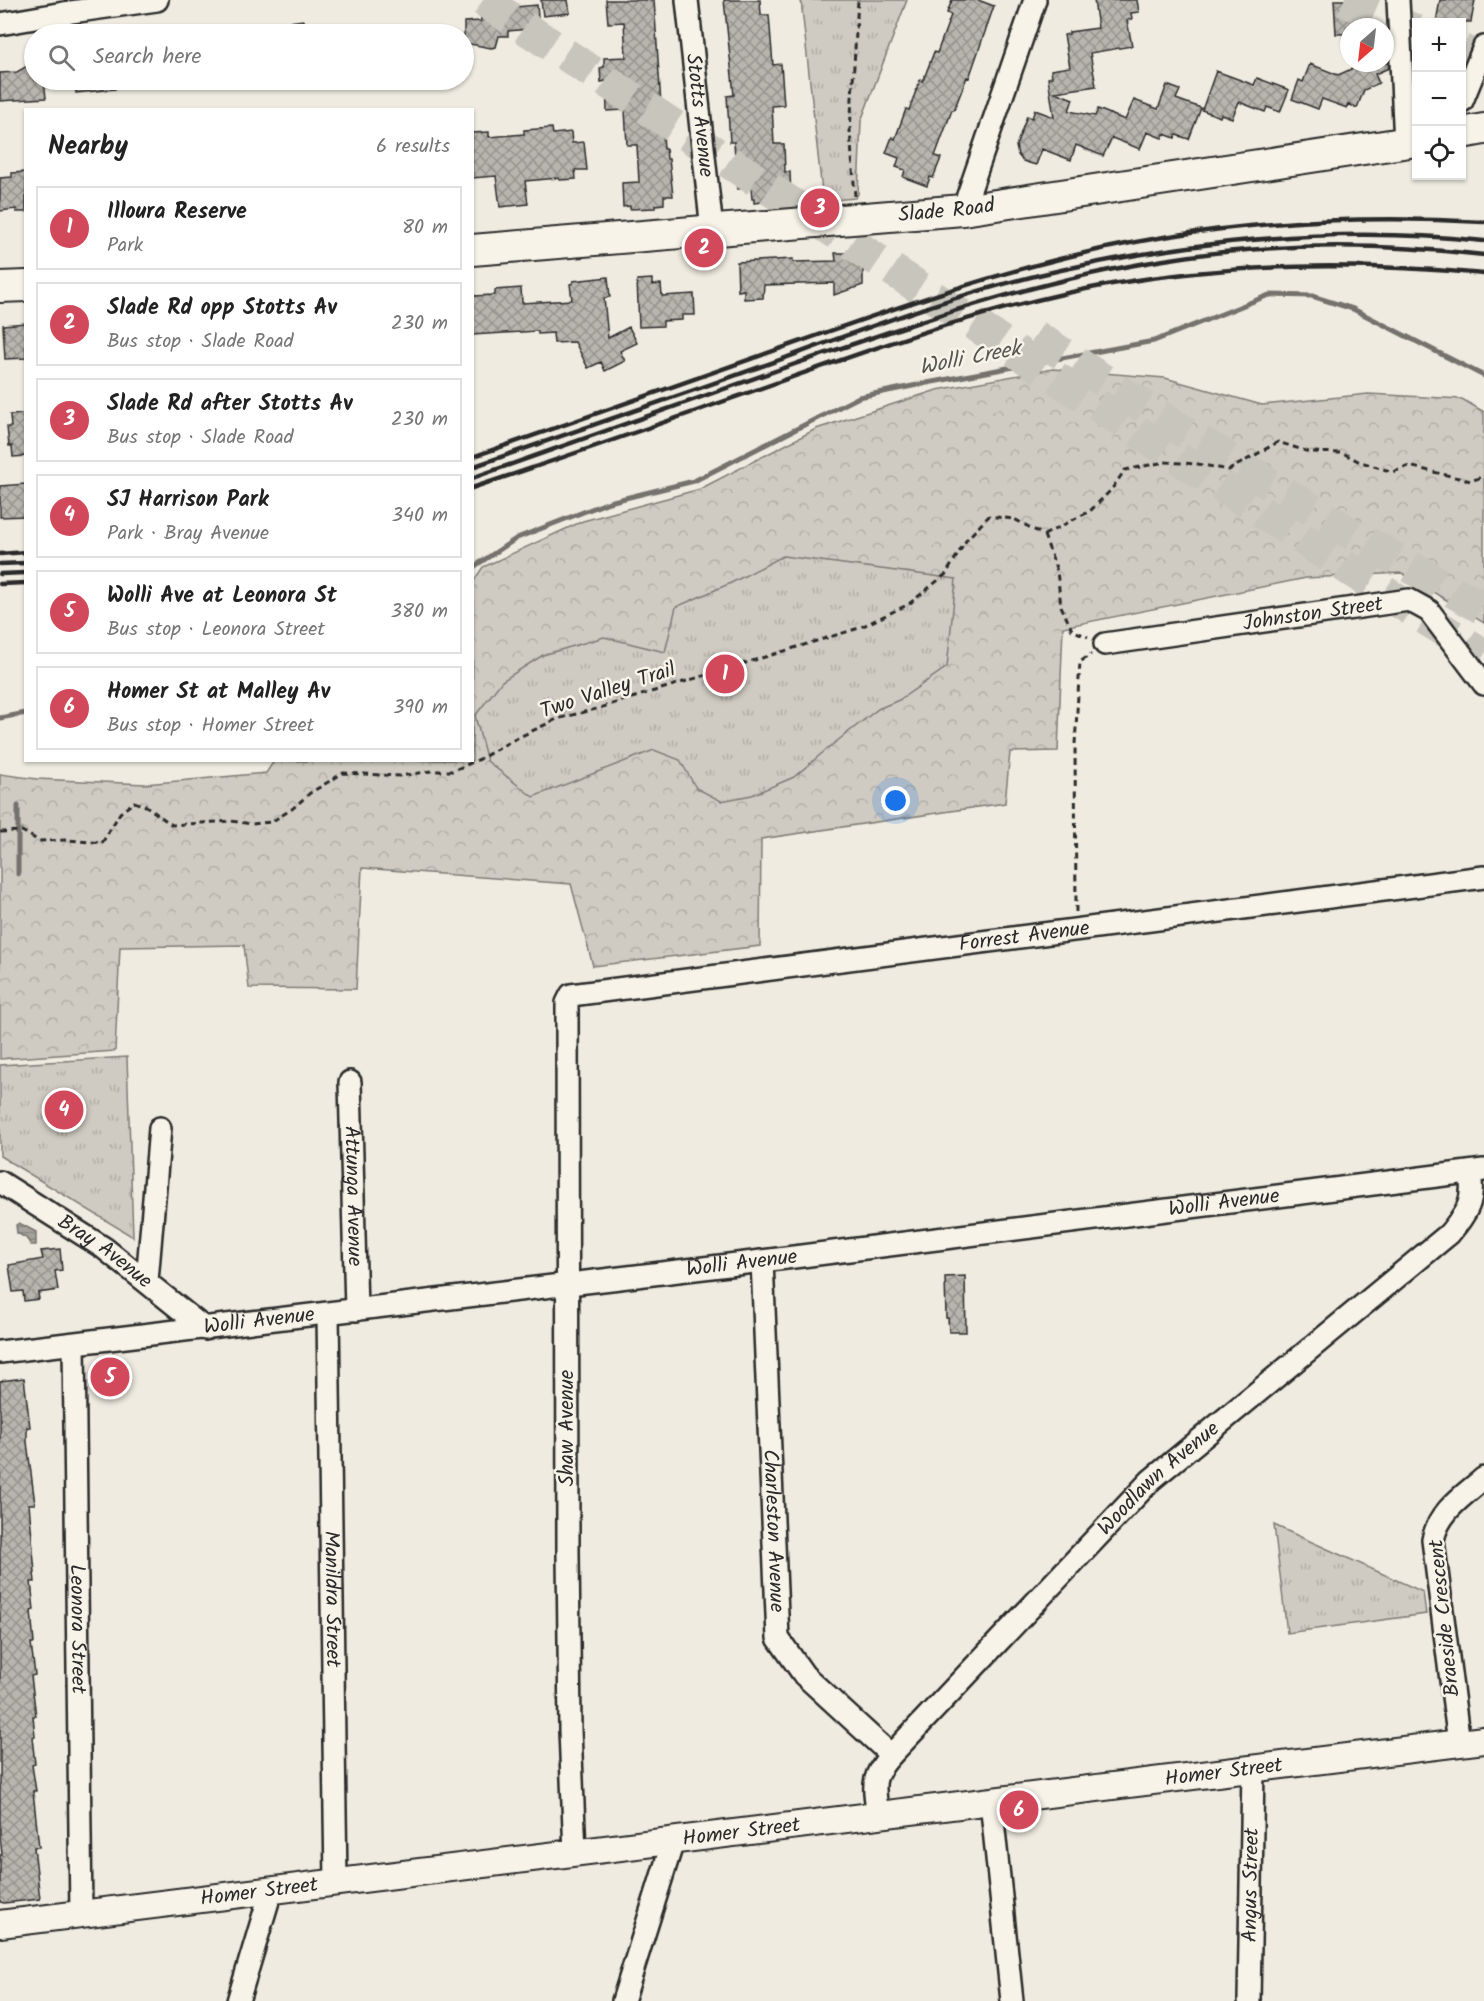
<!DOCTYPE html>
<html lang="en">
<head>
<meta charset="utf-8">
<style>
	body { margin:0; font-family:Kalam,sans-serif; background:#f6f6f6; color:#222 }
	.controls { position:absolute; right:18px; top:18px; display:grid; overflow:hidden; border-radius:0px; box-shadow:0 2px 4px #0004 }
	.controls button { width:54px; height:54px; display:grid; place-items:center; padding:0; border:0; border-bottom:2px solid #e0e0e0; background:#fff; color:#222; font:30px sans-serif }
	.compass { position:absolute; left:1340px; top:18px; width:54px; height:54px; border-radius:50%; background:#fff; box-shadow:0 2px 4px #0004; rotate:208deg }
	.you { position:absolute; left:896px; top:801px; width:21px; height:21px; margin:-15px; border:4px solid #fff; border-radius:50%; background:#1a73e8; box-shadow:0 0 0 9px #1a73e833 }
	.badge { display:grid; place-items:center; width:39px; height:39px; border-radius:50%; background:#d1495b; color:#fff; font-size:20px; font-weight:700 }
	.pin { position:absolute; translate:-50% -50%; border:3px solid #fff; box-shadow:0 2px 6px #0006 }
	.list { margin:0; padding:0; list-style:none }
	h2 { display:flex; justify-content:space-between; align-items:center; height:78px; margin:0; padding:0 24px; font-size:26px }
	h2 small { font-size:20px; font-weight:400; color:#767676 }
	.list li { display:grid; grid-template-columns:39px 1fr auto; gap:18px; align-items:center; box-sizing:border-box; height:84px; margin:0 12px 12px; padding:0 12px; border:2px solid #e0e0e0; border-radius:0px }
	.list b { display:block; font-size:22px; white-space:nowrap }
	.list p { margin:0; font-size:20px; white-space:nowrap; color:#767676 }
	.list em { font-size:20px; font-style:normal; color:#767676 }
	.icon { flex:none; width:33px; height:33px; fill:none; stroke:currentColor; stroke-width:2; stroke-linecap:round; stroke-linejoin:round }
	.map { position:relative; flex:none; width:1484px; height:2001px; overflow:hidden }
	.search { position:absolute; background:#fff; box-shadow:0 2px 4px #0004; left:24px; top:24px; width:450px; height:66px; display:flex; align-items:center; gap:15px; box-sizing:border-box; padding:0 21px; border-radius:33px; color:#767676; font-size:22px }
	.panel { position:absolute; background:#fff; box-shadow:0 2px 4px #0004; left:24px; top:108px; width:450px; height:654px; border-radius:0px }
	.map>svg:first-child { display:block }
	.forest { fill:url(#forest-crowns); stroke:#7d7b76; stroke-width:1.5 }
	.park { fill:url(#park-tufts); stroke:#7d7b76; stroke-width:1.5 }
	.water { fill:url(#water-rules); stroke:#74726e; stroke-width:1.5 }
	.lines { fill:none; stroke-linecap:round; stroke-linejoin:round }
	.stream { stroke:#74726e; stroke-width:5 }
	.building { fill:url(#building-cross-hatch); stroke:#2b2b2b; stroke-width:1.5 }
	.motorway-tunnel { stroke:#c8c5bc; stroke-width:33; stroke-dasharray:33 16; stroke-linecap:butt }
	.minor-casing { stroke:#2b2b2b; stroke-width:26 }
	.tertiary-casing { stroke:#2b2b2b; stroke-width:30 }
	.secondary-casing { stroke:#2b2b2b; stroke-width:34 }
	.path { stroke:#2b2b2b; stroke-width:3; stroke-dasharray:6 4.5; stroke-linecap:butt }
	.minor { stroke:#f7f3e8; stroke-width:21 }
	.tertiary { stroke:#f7f3e8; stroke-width:26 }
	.secondary { stroke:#f7f3e8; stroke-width:30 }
	.rail { stroke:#2b2b2b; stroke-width:4.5 }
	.labels { text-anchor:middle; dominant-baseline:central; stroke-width:5; stroke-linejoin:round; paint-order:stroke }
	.street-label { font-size:21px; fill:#2b2b2b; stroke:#f7f3e8 }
	.water-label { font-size:22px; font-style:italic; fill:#555552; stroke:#f7f3e8 }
</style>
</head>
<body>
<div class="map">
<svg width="1484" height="2001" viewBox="0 0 1484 2001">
	<defs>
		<pattern id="forest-crowns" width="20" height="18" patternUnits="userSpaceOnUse" patternTransform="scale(1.5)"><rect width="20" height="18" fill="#cfcbc2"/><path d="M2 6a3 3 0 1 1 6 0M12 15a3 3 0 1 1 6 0" fill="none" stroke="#b2aea7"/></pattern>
		<pattern id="park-tufts" width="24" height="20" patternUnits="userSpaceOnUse" patternTransform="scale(1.5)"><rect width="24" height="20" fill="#cfcbc2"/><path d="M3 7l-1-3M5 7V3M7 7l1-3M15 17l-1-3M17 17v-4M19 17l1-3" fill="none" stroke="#b2aea7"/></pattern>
		<pattern id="water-rules" width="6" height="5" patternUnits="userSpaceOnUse" patternTransform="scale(1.5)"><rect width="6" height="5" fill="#a4a29a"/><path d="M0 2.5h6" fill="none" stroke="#86847e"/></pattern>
		<pattern id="building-cross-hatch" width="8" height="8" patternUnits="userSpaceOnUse" patternTransform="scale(1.5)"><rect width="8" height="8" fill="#b8b5ae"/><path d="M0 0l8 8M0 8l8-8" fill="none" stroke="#96938e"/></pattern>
	</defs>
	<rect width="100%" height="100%" fill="#efebe0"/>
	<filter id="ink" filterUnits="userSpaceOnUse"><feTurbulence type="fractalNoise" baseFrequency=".0167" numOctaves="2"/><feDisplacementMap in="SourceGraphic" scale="12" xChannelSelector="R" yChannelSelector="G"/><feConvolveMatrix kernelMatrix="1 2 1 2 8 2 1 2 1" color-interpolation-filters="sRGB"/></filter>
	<g filter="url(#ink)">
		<path class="forest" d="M 1053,369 L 1165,378 L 1262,405 L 1368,394 L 1462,399 L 1484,412 L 1484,623 L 1402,573 L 1306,578 L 1063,627 L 1058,751 L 1010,752 L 1005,803 L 761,839 L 760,946 L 593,966 L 571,884 L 362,868 L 356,989 L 249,988 L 244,945 L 120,947 L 115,1051 L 0,1059 L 0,774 L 37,779 L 145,784 L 266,773 L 274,761 L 472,760 L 473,582 L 483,567 L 583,521 L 700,489 L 816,429 L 937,390 Z"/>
		<path class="park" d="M 801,0 L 907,0 L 861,121 L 858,194 L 855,198 L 823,201 Z
			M 783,556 L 956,579 L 947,667 L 899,700 L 878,709 L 827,749 L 794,777 L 752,795 L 721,801 L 696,788 L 680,760 L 654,750 L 533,797 L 487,761 L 475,716 L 502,681 L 543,655 L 604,637 L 665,652 L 676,607 L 731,583 Z
			M 127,1057 L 133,1237 L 0,1156 L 0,1065 Z
			M 1274,1525 L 1423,1592 L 1426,1614 L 1287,1633 Z"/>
		<path class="water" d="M 19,1223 L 36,1232 L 36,1245 L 31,1245 L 26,1238 L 17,1233 L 16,1225 Z"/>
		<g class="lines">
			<path class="stream" d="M 472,568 L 517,538 L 609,502 L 694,481 L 859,397 L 927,383 L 1154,341 L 1269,295 L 1312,296 L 1353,309 L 1484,376
				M 0,718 L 26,713
				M 18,874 L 18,806"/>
		</g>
		<path class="building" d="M 541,0 L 568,0 L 570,13 L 543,16 Z
			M 606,0 L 654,0 L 664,149 L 666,149 L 667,159 L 669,159 L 673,196 L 664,196 L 664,204 L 655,205 L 655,208 L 630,209 L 630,206 L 623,207 L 622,183 L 639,182 L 637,145 L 627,145 L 625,110 L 607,111 L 606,81 L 601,82 L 600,68 L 604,67 L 604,58 L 626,57 L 624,22 L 608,23 Z
			M 724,0 L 760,0 L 761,15 L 769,15 L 773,65 L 781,64 L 784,105 L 772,106 L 774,144 L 784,144 L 785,172 L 790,172 L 791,197 L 772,198 L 773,201 L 754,203 L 754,199 L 752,199 L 751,188 L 737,189 L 734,142 L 730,142 L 727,96 L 734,95 Z
			M 952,0 L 978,0 L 994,6 L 969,78 L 967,77 L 954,110 L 952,110 L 935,156 L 941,158 L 933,178 L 930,177 L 927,186 L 903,177 L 905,170 L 896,167 L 899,158 L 886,153 L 892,137 L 895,139 L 906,109 L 909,110 L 920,80 L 923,81 L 934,52 L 937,53 L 951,15 L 947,13 Z
			M 1094,0 L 1137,0 L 1139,12 L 1131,13 L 1132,19 L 1127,20 L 1132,46 L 1090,53 L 1096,86 L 1055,92 L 1073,99 L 1069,111 L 1095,116 L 1098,109 L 1125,120 L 1134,100 L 1158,109 L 1167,85 L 1180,90 L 1176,99 L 1201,108 L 1189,139 L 1176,135 L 1175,138 L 1164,134 L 1162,138 L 1147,132 L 1140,149 L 1112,138 L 1103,156 L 1076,145 L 1071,160 L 1042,149 L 1036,165 L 1023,161 L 1018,155 L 1016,146 L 1027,116 L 1032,118 L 1035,110 L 1054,117 L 1048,78 L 1052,77 L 1051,70 L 1070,67 L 1064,35 L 1069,34 L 1069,32 L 1098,28 Z
			M 1334,0 L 1362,0 L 1364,27 L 1349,27 L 1349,34 L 1336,34 Z
			M 1440,0 L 1475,0 L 1471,22 L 1436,22 Z
			M 537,5 L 539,28 L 508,31 L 508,36 L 499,36 L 496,47 L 491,48 L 464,43 L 464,22 L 481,21 L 480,10 Z
			M 303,20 L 306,34 L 291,34 L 290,22 Z
			M 34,62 L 34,80 L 44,80 L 46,98 L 0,101 L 0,73 L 17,72 Z
			M 1365,63 L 1388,63 L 1389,68 L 1375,74 L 1379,83 L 1364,90 L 1357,108 L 1348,104 L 1347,108 L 1322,99 L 1318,109 L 1292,99 L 1299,80 L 1303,82 L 1310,64 L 1338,75 Z
			M 1216,71 L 1254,85 L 1257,78 L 1289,90 L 1280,112 L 1267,107 L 1265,112 L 1239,102 L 1232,118 L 1221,114 L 1220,117 L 1202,110 Z
			M 75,80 L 115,80 L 115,89 L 76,93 Z
			M 552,128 L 553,134 L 571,132 L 572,143 L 584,142 L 587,170 L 575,170 L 576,179 L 560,180 L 559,178 L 525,181 L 528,204 L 500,207 L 496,176 L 472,178 L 472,133 L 489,132 L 489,137 L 524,134 L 524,130 Z
			M 26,172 L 26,212 L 16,212 L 16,209 L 0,211 L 0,178 L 12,177 L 12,173 Z
			M 835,253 L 846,253 L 863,269 L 863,285 L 834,295 L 834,283 L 764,285 L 763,298 L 744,299 L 744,290 L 738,291 L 737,262 L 793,259 L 793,262 L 836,261 Z
			M 608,277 L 610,297 L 604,298 L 608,338 L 629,327 L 637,343 L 620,351 L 625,361 L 605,371 L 601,362 L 588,368 L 575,342 L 554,343 L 553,333 L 538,334 L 538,331 L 472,335 L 472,296 L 495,295 L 495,290 L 521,288 L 522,303 L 572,300 L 570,284 L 573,283 L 573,281 Z
			M 652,279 L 652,285 L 661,284 L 662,296 L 694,294 L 695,315 L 682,315 L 682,320 L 663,321 L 663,326 L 639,327 L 637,280 Z
			M 26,323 L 26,358 L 5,359 L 3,325 Z
			M 23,414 L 26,423 L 26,456 L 13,457 L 12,446 L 9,446 L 7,427 L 11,427 L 10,415 Z
			M 26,484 L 26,516 L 0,517 L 0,486 Z
			M 60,1249 L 62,1270 L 55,1271 L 58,1290 L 38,1293 L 39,1299 L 24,1301 L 23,1291 L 13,1292 L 9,1265 L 43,1259 L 41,1251 Z
			M 965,1276 L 966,1332 L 949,1332 L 948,1318 L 946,1318 L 945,1277 Z
			M 24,1378 L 30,1427 L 27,1427 L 27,1442 L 35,1504 L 29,1504 L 35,1573 L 34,1573 L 35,1582 L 31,1582 L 34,1610 L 31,1611 L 34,1643 L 31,1643 L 35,1675 L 31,1676 L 36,1716 L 33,1716 L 35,1736 L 32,1737 L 35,1764 L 32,1765 L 36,1791 L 33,1791 L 39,1847 L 34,1847 L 40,1899 L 4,1903 L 0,1902 L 0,1855 L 2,1855 L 0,1836 L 0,1381 Z"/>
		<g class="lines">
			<path class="motorway-tunnel" d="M 483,0 L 1120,420 L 1418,614 L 1484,655
				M 1344,0 L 1416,31
				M 1462,50 L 1484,60
				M 1035,336 L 1157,415 L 1345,530 L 1484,609"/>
			<g class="minor-casing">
				<g id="minor">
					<path id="s1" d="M 687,0 L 712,230"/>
					<path d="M 1398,0 L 1405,143"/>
					<path d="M 0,24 L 64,13 L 157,0"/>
					<path d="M 1462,101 L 1484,47"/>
					<path d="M 963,210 L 1035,0"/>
					<path id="s2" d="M 1105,644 L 1409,600 L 1429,611 L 1484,684"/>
					<path id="s3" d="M 350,1082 L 356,1310"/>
					<path id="s4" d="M 0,1182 L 104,1248 L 205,1329"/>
					<path id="s5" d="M 762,1261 L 778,1638 L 804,1675 L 891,1755"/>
					<path d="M 147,1281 L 160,1128"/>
					<path id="s6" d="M 328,1314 L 336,1883"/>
					<path id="s7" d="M 74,1344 L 81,1914"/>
					<path id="s8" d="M 0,1352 L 762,1261 L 1484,1170"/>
					<path d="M 1459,1743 L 1433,1540 C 1438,1512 1463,1496 1484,1478"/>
					<path d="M 991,1801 L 1012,2001"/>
					<path id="s9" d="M 878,1815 C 874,1786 870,1778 891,1755 L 1151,1480 L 1449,1234 C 1467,1212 1475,1202 1470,1172"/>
					<path id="s10" d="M 575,1853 L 570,1730 L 568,1554 L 567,1003 L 571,995 L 1484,877"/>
					<path d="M 238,2001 L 271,1891"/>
					<path d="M 623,2001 L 673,1841"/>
					<path id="s11" d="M 1249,2001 L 1253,1769"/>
				</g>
			</g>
			<g class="tertiary-casing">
				<g id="tertiary">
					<path id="s12" d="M 0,1924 L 1484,1740"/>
				</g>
			</g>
			<g class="secondary-casing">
				<g id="secondary">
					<path d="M 1462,133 L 1484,129"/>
					<path id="s13" d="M 472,250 L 963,210 L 1416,141"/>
					<path d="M 0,287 L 26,286"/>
				</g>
			</g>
			<path class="path" d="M 855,196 L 850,131 L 858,0
				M 1044,535 L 1090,511 L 1111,490 L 1125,470 L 1165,462 L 1198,464 L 1229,470 L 1278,442 L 1309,452 L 1343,453 L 1358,461 L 1393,472 L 1409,466 L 1471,481 L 1484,476
				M 1044,535 L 1057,571 L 1061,606 L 1072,630 L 1088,637
				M 0,832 L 22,831 L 39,841 L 68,840 L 102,843 L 120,813 L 134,802 L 146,806 L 172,825 L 231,821 L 252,824 L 271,822 L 292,809 L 310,793 L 343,773 L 401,776 L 431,771 L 452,771 L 480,759 L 509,742 L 557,719 L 596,709 L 859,628 L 909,604 L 946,574 L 967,539 L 989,516 L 1014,519 L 1044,535
				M 1076,912 L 1075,744 L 1080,662 L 1091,654"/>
			<use href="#minor" class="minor"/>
			<use href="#tertiary" class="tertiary"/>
			<use href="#secondary" class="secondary"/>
			<path class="rail" d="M 472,457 C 585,418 698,377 810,338 C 926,297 1042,257 1164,237 C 1269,220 1377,216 1484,222
				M 472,467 C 577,431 681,395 785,358 C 875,325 967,290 1061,270 C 1200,239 1342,226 1484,241
				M 472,478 C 580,440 688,402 795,364 C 916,322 1037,280 1164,260 C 1268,243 1380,243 1484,255
				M 472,488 C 572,455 671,420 770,385 C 882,345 995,305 1112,284 C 1235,263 1360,262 1484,274
				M 0,554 L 26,552
				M 0,564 L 26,563
				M 0,574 L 26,573
				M 0,584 L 26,583"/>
		</g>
	</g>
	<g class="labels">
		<g class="street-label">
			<text stroke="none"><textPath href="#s1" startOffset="116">Stotts Avenue</textPath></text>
			<text stroke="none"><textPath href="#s13" startOffset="476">Slade Road</textPath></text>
			<text stroke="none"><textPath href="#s2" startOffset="210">Johnston Street</textPath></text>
			<text transform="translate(608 691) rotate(-18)">Two Valley Trail</text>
			<text stroke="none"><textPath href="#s10" startOffset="1316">Forrest Avenue</textPath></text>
			<text stroke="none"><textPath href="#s3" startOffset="114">Attunga Avenue</textPath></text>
			<text stroke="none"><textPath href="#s8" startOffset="1233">Wolli Avenue</textPath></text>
			<text stroke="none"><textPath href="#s4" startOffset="126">Bray Avenue</textPath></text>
			<text stroke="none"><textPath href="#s8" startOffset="747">Wolli Avenue</textPath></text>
			<text stroke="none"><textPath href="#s8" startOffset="261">Wolli Avenue</textPath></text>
			<text transform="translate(567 1428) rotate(-90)">Shaw Avenue</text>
			<text stroke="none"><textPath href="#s9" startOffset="450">Woodlawn Avenue</textPath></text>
			<text stroke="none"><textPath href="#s5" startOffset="270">Charleston Avenue</textPath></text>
			<text stroke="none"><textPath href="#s6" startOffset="285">Manildra Street</textPath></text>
			<text transform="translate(1445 1618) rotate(-96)">Braeside Crescent</text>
			<text stroke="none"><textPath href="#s7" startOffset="285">Leonora Street</textPath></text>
			<text stroke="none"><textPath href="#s12" startOffset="1233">Homer Street</textPath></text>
			<text stroke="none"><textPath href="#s12" startOffset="747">Homer Street</textPath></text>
			<text stroke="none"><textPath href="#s11" startOffset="116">Angus Street</textPath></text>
			<text stroke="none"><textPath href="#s12" startOffset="261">Homer Street</textPath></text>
		</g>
		<g class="water-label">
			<text transform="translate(970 359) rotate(-11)">Wolli Creek</text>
		</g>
	</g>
</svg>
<div class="controls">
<button>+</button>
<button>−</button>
<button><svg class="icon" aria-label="locate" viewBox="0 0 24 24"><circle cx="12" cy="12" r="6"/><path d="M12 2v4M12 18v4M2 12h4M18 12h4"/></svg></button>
</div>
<svg class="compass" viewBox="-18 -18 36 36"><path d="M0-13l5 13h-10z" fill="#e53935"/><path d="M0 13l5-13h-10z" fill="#767676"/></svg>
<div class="you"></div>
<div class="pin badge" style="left:725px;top:674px">1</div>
<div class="pin badge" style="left:704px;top:248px">2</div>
<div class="pin badge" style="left:820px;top:208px">3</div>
<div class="pin badge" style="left:64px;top:1110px">4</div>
<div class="pin badge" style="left:110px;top:1377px">5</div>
<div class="pin badge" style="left:1019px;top:1810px">6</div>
<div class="search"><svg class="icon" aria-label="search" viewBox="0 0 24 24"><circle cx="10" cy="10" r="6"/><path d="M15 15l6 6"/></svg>Search here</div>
<section class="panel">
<h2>Nearby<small>6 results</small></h2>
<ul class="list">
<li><span class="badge">1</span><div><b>Illoura Reserve</b><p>Park</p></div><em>80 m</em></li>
<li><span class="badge">2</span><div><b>Slade Rd opp Stotts Av</b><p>Bus stop · Slade Road</p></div><em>230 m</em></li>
<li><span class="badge">3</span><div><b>Slade Rd after Stotts Av</b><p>Bus stop · Slade Road</p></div><em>230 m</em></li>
<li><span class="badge">4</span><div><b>SJ Harrison Park</b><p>Park · Bray Avenue</p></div><em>340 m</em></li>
<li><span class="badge">5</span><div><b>Wolli Ave at Leonora St</b><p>Bus stop · Leonora Street</p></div><em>380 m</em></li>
<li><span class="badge">6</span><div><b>Homer St at Malley Av</b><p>Bus stop · Homer Street</p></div><em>390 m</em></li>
</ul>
</section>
</div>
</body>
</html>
